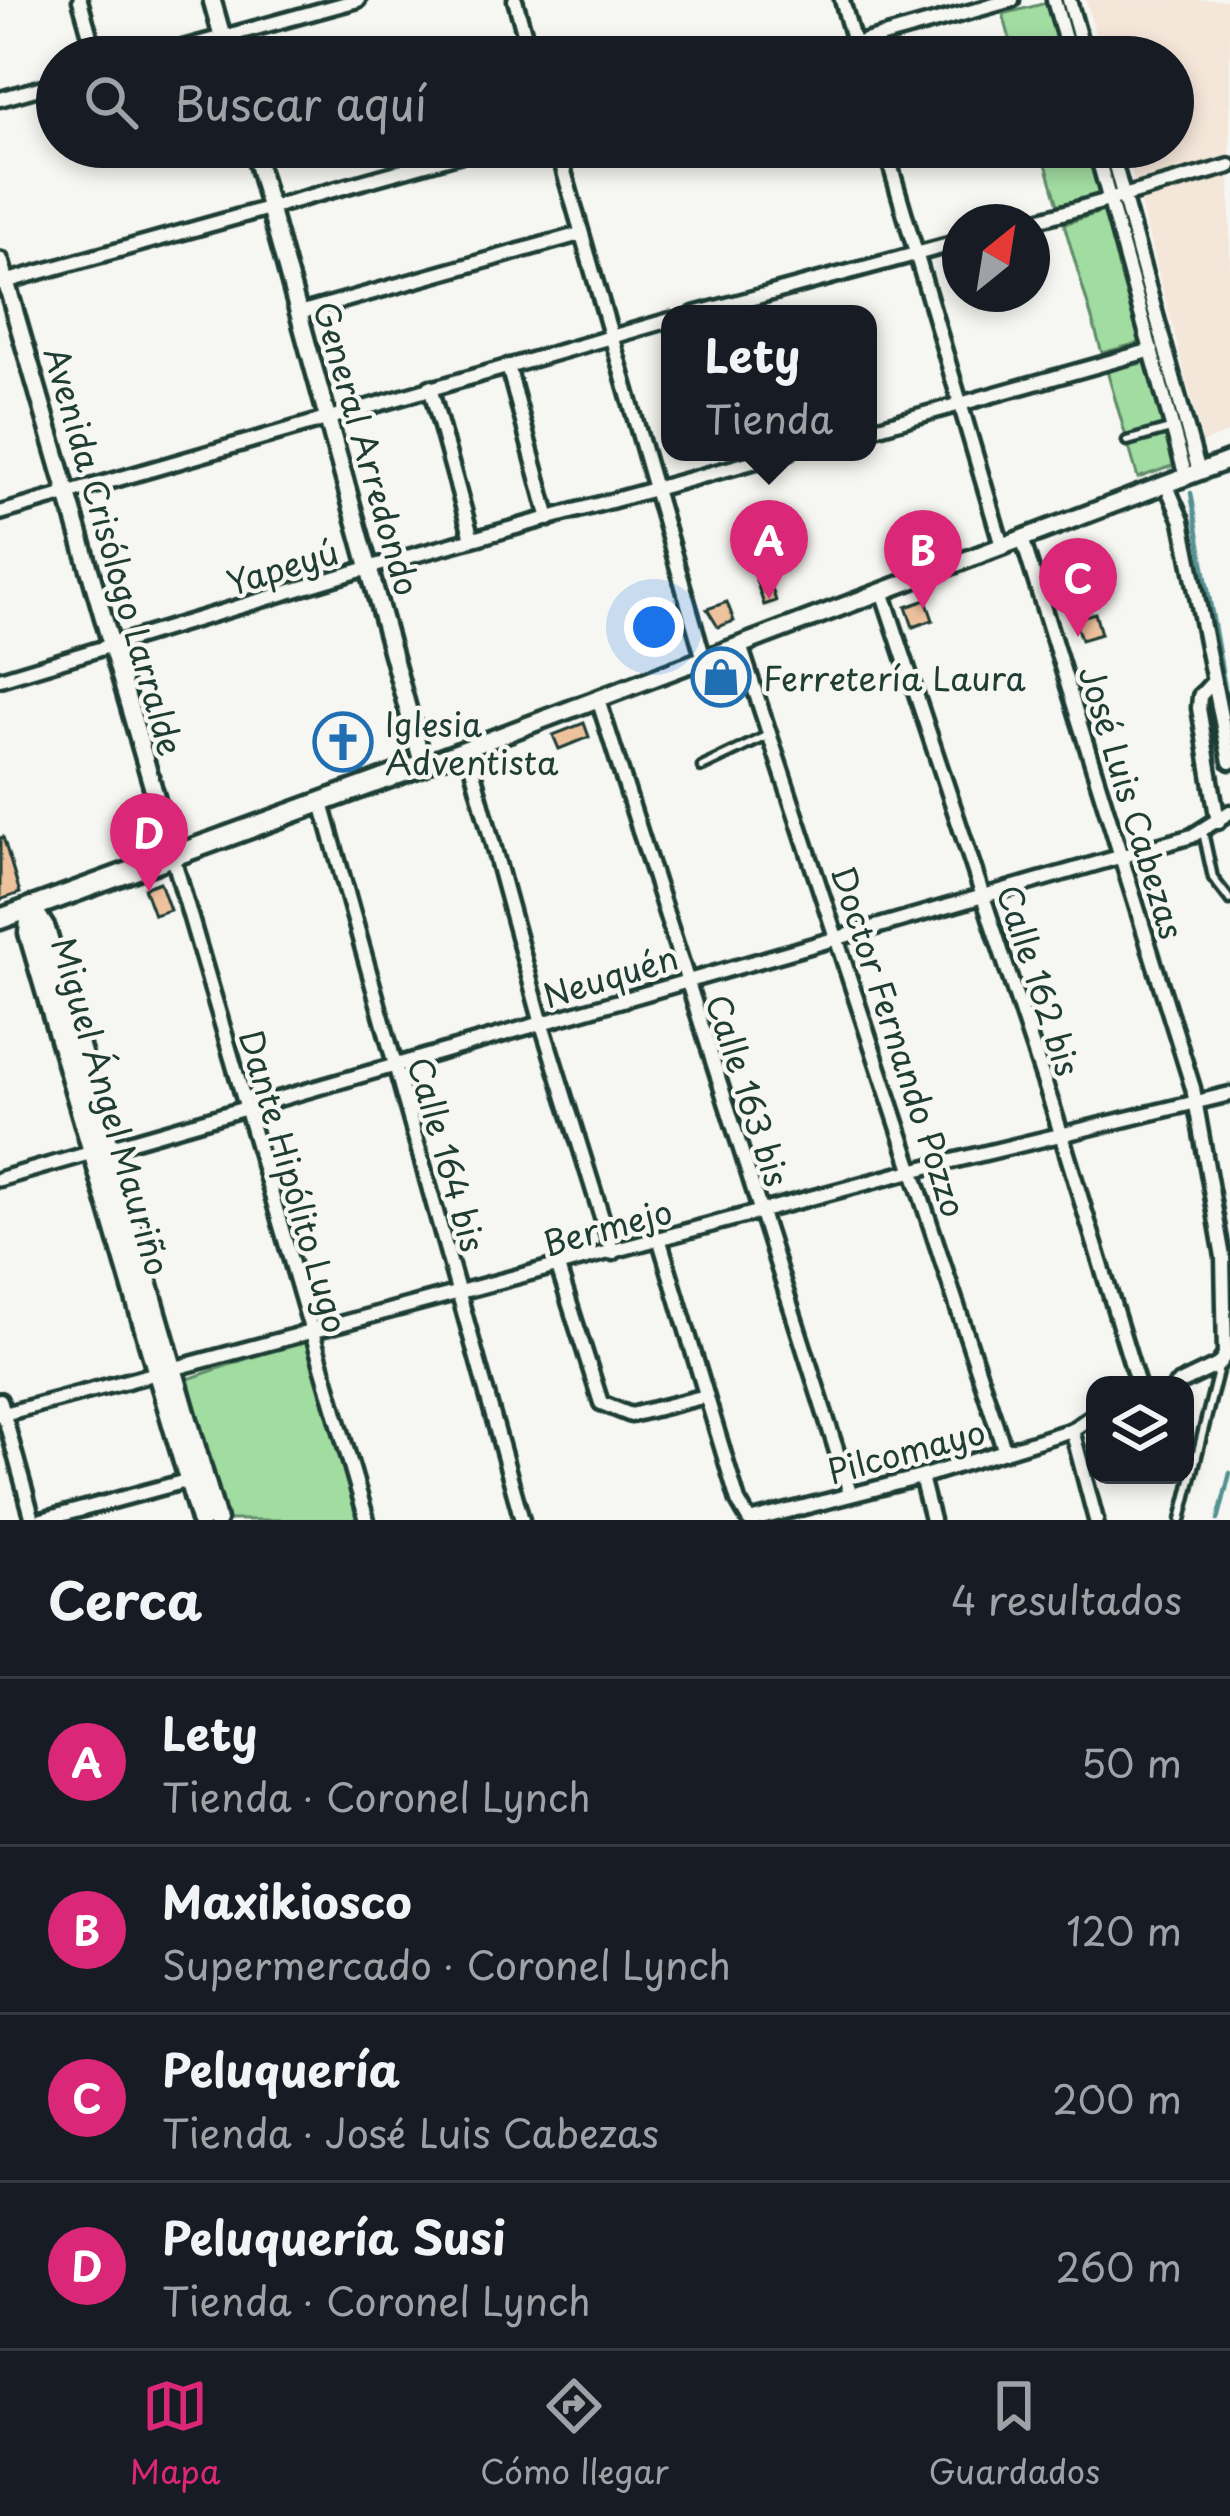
<!DOCTYPE html>
<html lang="es">
<head>
<meta charset="utf-8">
<style>
	body { margin:0; font-family:"Playpen Sans",sans-serif; background:#20242c; color:#f1f3f6 }
	.controls { position:absolute; right:36px; bottom:36px; display:grid; overflow:hidden; border-radius:24px; box-shadow:0 6px 18px #0003 }
	.controls button { width:108px; height:108px; display:grid; place-items:center; padding:0; border:0; border-bottom:3px solid #363941; background:#171b24; color:#f1f3f6; font:60px sans-serif }
	.compass { position:absolute; left:942px; top:204px; width:108px; height:108px; border-radius:50%; background:#171b24; box-shadow:0 6px 18px #0003; rotate:30deg }
	.you { position:absolute; left:654px; top:627px; width:42px; height:42px; margin:-30px; border:9px solid #fff; border-radius:50%; background:#1a73e8; box-shadow:0 0 0 18px #1a73e833 }
	.badge { display:grid; place-items:center; width:78px; height:78px; border-radius:50%; background:#db2777; color:#fff; font-size:39px; font-weight:700 }
	.pin { position:absolute; translate:-50% -99px; filter:drop-shadow(0 3px 6px #0008) }
	.pin::after { content:''; position:absolute; top:63px; width:42px; height:36px; background:inherit; clip-path:polygon(0 0,100% 0,50% 100%) }
	.popup { position:absolute; left:661px; top:305px; width:216px; height:156px; box-sizing:border-box; display:grid; place-content:center; border-radius:24px; background:#171b24; filter:drop-shadow(0 3px 9px #0005); font-size:39px; white-space:nowrap; color:#9ea1a6 }
	.popup b { font-size:45px; color:#f1f3f6 }
	.popup::after { content:''; position:absolute; left:50%; top:100%; margin-left:-24px; border:24px solid transparent; border-top-color:#171b24 }
	.list { margin:0; padding:0; list-style:none }
	h2 { display:flex; justify-content:space-between; align-items:center; height:156px; margin:0; padding:0 48px; font-size:51px }
	h2 small { font-size:39px; font-weight:400; color:#9ea1a6 }
	.list li { display:grid; grid-template-columns:78px 1fr auto; gap:36px; align-items:center; box-sizing:border-box; height:168px; padding:0 48px; border-top:3px solid #363941 }
	.list b { display:block; font-size:45px; white-space:nowrap }
	.list p { margin:0; font-size:39px; white-space:nowrap; color:#9ea1a6 }
	.list em { font-size:39px; font-style:normal; color:#9ea1a6 }
	.icon { flex:none; width:66px; height:66px; fill:none; stroke:currentColor; stroke-width:2; stroke-linecap:round; stroke-linejoin:round }
	.map { position:relative; flex:none; width:1230px; height:1520px; overflow:hidden }
	.search { position:absolute; background:#171b24; box-shadow:0 6px 18px #0003; left:36px; right:36px; top:36px; height:132px; display:flex; align-items:center; gap:30px; box-sizing:border-box; padding:0 42px; border-radius:66px; color:#9ea1a6; font-size:45px }
	.sheet { height:828px; background:#171b24 }
	nav { display:flex; justify-content:space-around; align-items:center; box-sizing:border-box; height:168px; border-top:3px solid #363941; background:#171b24; font-size:33px; color:#9ea1a6 }
	nav a { display:grid; justify-items:center; gap:6px }
	nav .on { color:#db2777 }
	.map>svg:first-child { display:block }
	.built { fill:#f4e6d9 }
	.green { fill:#a1dca1; stroke:#608c6a; stroke-width:3 }
	.lines { fill:none; stroke-linecap:round; stroke-linejoin:round }
	.stream { stroke:#559193; stroke-width:4.5 }
	.building { fill:#efc29e; stroke:#1f3d34; stroke-width:3 }
	.service-casing { stroke:#1f3d34; stroke-width:15 }
	.minor-casing { stroke:#1f3d34; stroke-width:21 }
	.tertiary-casing { stroke:#1f3d34; stroke-width:24 }
	.secondary-casing { stroke:#1f3d34; stroke-width:27 }
	.service { stroke:#f6f6f2; stroke-width:6 }
	.minor { stroke:#f6f6f2; stroke-width:12 }
	.tertiary { stroke:#f6f6f2; stroke-width:15 }
	.secondary { stroke:#f6f6f2; stroke-width:18 }
	.labels { text-anchor:middle; dominant-baseline:central; stroke-width:9; stroke-linejoin:round; paint-order:stroke }
	.street-label { font-size:33px; fill:#1f3d34; stroke:#f6f6f2 }
	.poi-label { font-size:33px; fill:#1f3d34; stroke:#f6f6f2; text-anchor:start }
</style>
</head>
<body>
<div class="map">
<svg width="1230" height="1520" viewBox="0 0 1230 1520">
	<rect width="100%" height="100%" fill="#f6f6f2"/>
	<filter id="ink" filterUnits="userSpaceOnUse"><feTurbulence type="fractalNoise" baseFrequency=".00833" numOctaves="2"/><feDisplacementMap in="SourceGraphic" scale="24" xChannelSelector="R" yChannelSelector="G"/><feConvolveMatrix kernelMatrix="1 2 1 2 8 2 1 2 1" color-interpolation-filters="sRGB"/></filter>
	<g filter="url(#ink)">
		<path class="built" d="M 1086,0 L 1230,0 L 1230,432 L 1203,442 L 1125,147 L 1173,147 L 1173,57 L 1101,57 Z"/>
		<path class="green" d="M 1050,2 L 1065,57 L 1015,57 L 1003,14 Z
			M 1041,147 L 1089,147 L 1102,194 L 1058,205 Z
			M 1107,210 L 1142,342 L 1102,353 L 1064,224 Z
			M 1148,362 L 1175,465 L 1138,478 L 1107,371 Z
			M 299,1341 L 310,1346 L 357,1520 L 225,1520 L 188,1379 Z"/>
		<g class="lines">
			<path class="stream" d="M 1191,493 L 1230,717
				M 1218,1520 L 1230,1473"/>
		</g>
		<path class="building" d="M 768,576 L 776,601 L 764,605 L 756,580 Z
			M 926,600 L 933,620 L 913,627 L 906,607 Z
			M 727,602 L 734,621 L 718,627 L 707,609 Z
			M 674,612 L 680,633 L 663,644 L 655,618 Z
			M 1095,613 L 1101,634 L 1081,640 L 1074,619 Z
			M 735,667 L 744,696 L 720,704 L 711,675 Z
			M 345,723 L 357,755 L 340,761 L 328,729 Z
			M 584,723 L 589,737 L 559,749 L 553,735 Z
			M 3,837 L 20,893 L 0,900 L 0,838 Z
			M 160,882 L 170,910 L 154,915 L 144,888 Z"/>
		<g class="lines">
			<g class="service-casing">
				<path id="service" d="M 1127,441 L 1170,429
					M 702,767 L 767,736
					M 1203,832 L 1213,878 L 1230,900
					M 1181,1520 L 1219,1367"/>
			</g>
			<g class="minor-casing">
				<path id="minor" d="M 80,0 L 96,57
					M 515,0 L 531,57
					M 842,0 L 858,57
					M 1054,0 L 1070,57
					M 1069,0 L 1085,57
					M 150,57 L 358,0
					M 808,57 L 1012,0
					M 0,99 L 57,83
					M 557,147 L 705,663
					M 885,147 L 1002,546
					M 1095,147 L 1186,477
					M 1110,147 L 1199,472
					M 1030,222 L 1230,166
					M 1,283 L 487,147
					M 299,313 L 580,234
					M 694,314 L 960,242
					M 508,366 L 549,519
					M 430,387 L 472,539
					M 868,430 L 1152,350
					M 1166,484 L 1182,521 L 1230,762
					M 0,513 L 670,320
					M 1022,538 L 1193,1088 L 1223,1257 L 1225,1355 L 1218,1365 L 1176,1385
					M 883,594 L 1054,1111 L 1138,1385
					M 741,648 L 1005,1452
					M 0,679 L 371,567 L 789,452
					M 1212,683 L 1200,696 L 1199,708 L 1218,822
					M 599,702 L 850,1493
					M 467,750 L 542,1024 L 613,1253
					M 322,803 L 522,1520
					M 173,857 L 367,1520
					M 0,1179 L 1192,836 L 1230,812
					M 660,1241 L 738,1501 L 749,1520
					M 558,1267 L 601,1403 L 631,1415 L 706,1396
					M 0,1400 L 33,1520
					M 1095,1414 L 1072,1430 L 1096,1520
					M 0,1415 L 915,1170 L 1230,1094
					M 921,1477 L 932,1520
					M 42,1520 L 190,1480
					M 753,1520 L 921,1477 L 1072,1430"/>
			</g>
			<g class="tertiary-casing">
				<path id="tertiary" d="M 212,0 L 228,57
					M 253,147 L 423,765 L 1230,460
					M 0,261 L 173,857"/>
			</g>
			<g class="secondary-casing">
				<path id="secondary" d="M 31,907 L 45,929 L 216,1520
					M 31,907 L 29,933 L 201,1520
					M 0,919 L 423,765"/>
			</g>
			<use href="#service" class="service"/>
			<use href="#minor" class="minor"/>
			<use href="#tertiary" class="tertiary"/>
			<use href="#secondary" class="secondary"/>
		</g>
	</g>
	<defs>
		<g id="shop-ring" transform="scale(3)"><circle r="9.5" fill="#f6f6f2" stroke="#1f6fb2" stroke-width="1.5"/><path d="M-5-2.5h2.3a2.7 3.5 0 0 1 5.4 0H5L5.5 6h-11ZM-1.5-2.5h3a1.5 2.3 0 0 0-3 0Z" fill="#1f6fb2"/></g>
		<g id="church-ring" transform="scale(3)"><circle r="9.5" fill="#f6f6f2" stroke="#1f6fb2" stroke-width="1.5"/><path d="M-1.2-6h2.4v3.5h3.3v2.4h-3.3V6h-2.4V-.1h-3.3v-2.4h3.3Z" fill="#1f6fb2"/></g>
	</defs>
	<g fill-rule="evenodd">
		<use href="#shop-ring" x="721" y="677"/>
		<use href="#church-ring" x="343" y="742"/>
	</g>
	<g class="labels">
		<g class="street-label">
			<text transform="translate(368 448) rotate(74)">General Arredondo</text>
			<text transform="translate(115 551) rotate(74)">Avenida Crisólogo Larralde</text>
			<text transform="translate(282 566) rotate(-17)">Yapeyú</text>
			<text transform="translate(1133 802) rotate(73)">José Luis Cabezas</text>
			<text transform="translate(610 975) rotate(-17)">Neuquén</text>
			<text transform="translate(1040 980) rotate(72)">Calle 162 bis</text>
			<text transform="translate(900 1041) rotate(72)">Doctor Fernando Pozzo</text>
			<text transform="translate(749 1090) rotate(72)">Calle 163 bis</text>
			<text transform="translate(112 1106) rotate(74)">Miguel Ángel Mauriño</text>
			<text transform="translate(448 1154) rotate(74)">Calle 164 bis</text>
			<text transform="translate(295 1181) rotate(74)">Dante Hipólito Lugo</text>
			<text transform="translate(607 1226) rotate(-15)">Bermejo</text>
			<text transform="translate(906 1450) rotate(-15)">Pilcomayo</text>
		</g>
		<g class="poi-label">
			<text x="763" y="677">Ferretería Laura</text>
			<text x="385" y="723">Iglesia<tspan x="385" dy="38">Adventista</tspan></text>
		</g>
	</g>
</svg>
<div class="controls">
<button><svg class="icon" aria-label="layers" viewBox="0 0 24 24"><path d="M12 4l9 5-9 5-9-5zM3 14l9 5 9-5"/></svg></button>
</div>
<svg class="compass" viewBox="-18 -18 36 36"><path d="M0-13l5 13h-10z" fill="#e53935"/><path d="M0 13l5-13h-10z" fill="#9ea1a6"/></svg>
<div class="you"></div>
<div class="pin badge" style="left:769px;top:599px">A</div>
<div class="popup"><b>Lety</b>Tienda</div>
<div class="pin badge" style="left:923px;top:609px">B</div>
<div class="pin badge" style="left:1078px;top:637px">C</div>
<div class="pin badge" style="left:149px;top:892px">D</div>
<div class="search"><svg class="icon" aria-label="search" viewBox="0 0 24 24"><circle cx="10" cy="10" r="6"/><path d="M15 15l6 6"/></svg>Buscar aquí</div>
</div>
<section class="sheet">
<h2>Cerca<small>4 resultados</small></h2>
<ul class="list">
<li><span class="badge">A</span><div><b>Lety</b><p>Tienda · Coronel Lynch</p></div><em>50 m</em></li>
<li><span class="badge">B</span><div><b>Maxikiosco</b><p>Supermercado · Coronel Lynch</p></div><em>120 m</em></li>
<li><span class="badge">C</span><div><b>Peluquería</b><p>Tienda · José Luis Cabezas</p></div><em>200 m</em></li>
<li><span class="badge">D</span><div><b>Peluquería Susi</b><p>Tienda · Coronel Lynch</p></div><em>260 m</em></li>
</ul>
</section>
<nav>
<a class="on"><svg class="icon" aria-label="map" viewBox="0 0 24 24"><path d="M3 6l6-2 6 2 6-2v14l-6 2-6-2-6 2zM9 4v14M15 6v14"/></svg>Mapa</a>
<a><svg class="icon" aria-label="directions" viewBox="0 0 24 24"><path d="M12 3l9 9-9 9-9-9zM9 14v-3h6M13 9l2 2-2 2"/></svg>Cómo llegar</a>
<a><svg class="icon" aria-label="saved" viewBox="0 0 24 24"><path d="M7 4h10v16l-5-4-5 4z"/></svg>Guardados</a>
</nav>
</body>
</html>
